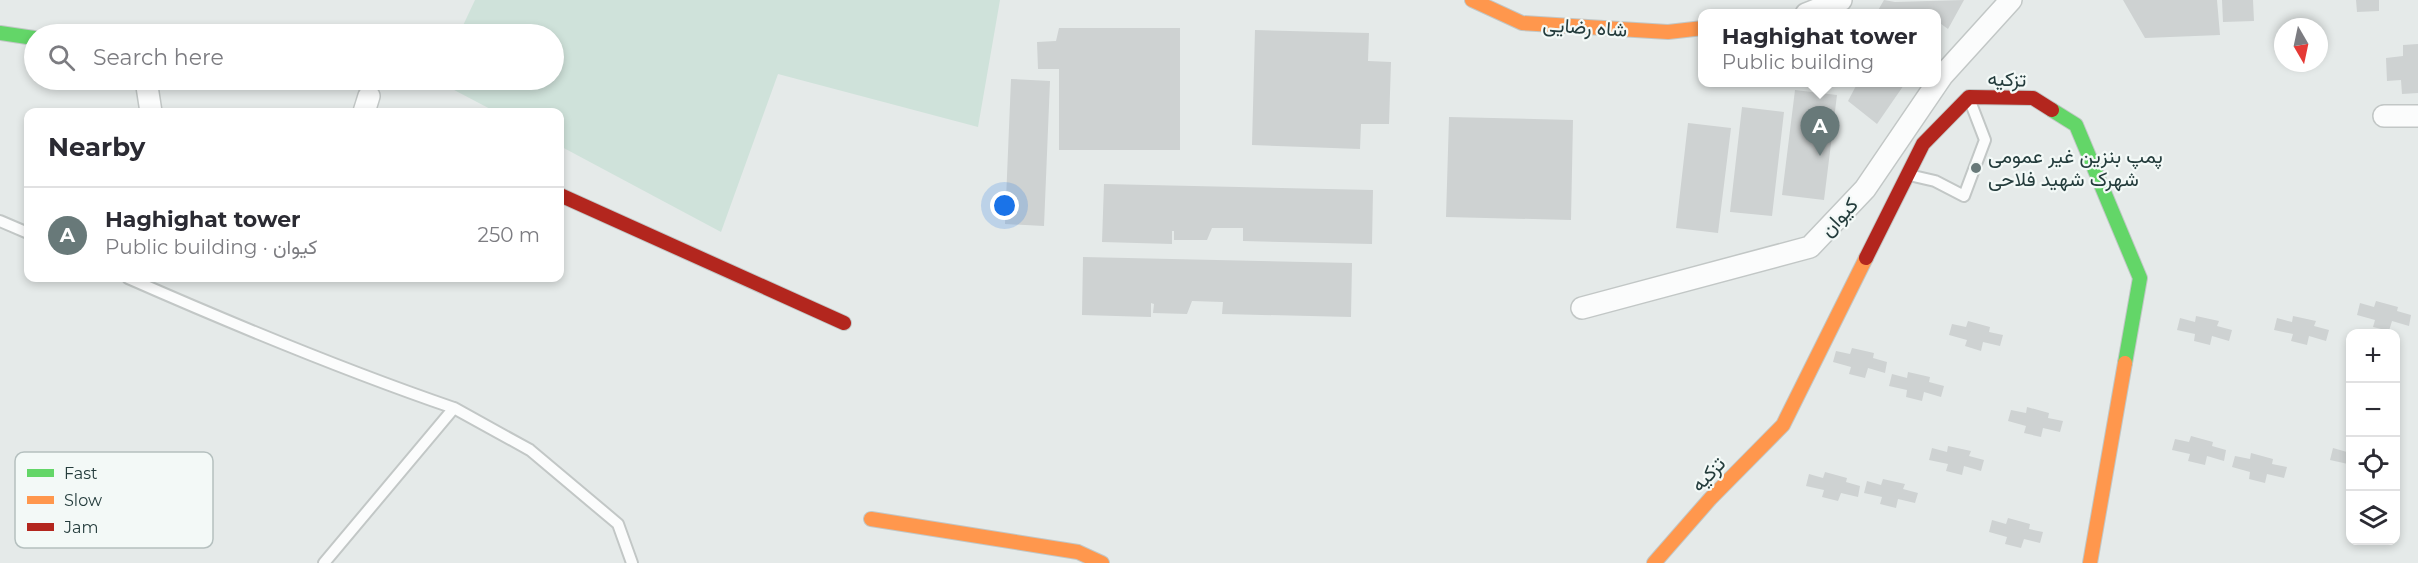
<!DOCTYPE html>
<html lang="en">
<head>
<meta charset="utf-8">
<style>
	body { margin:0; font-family:Montserrat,Vazirmatn,sans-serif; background:#f7f7f7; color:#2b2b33 }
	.controls { position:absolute; right:18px; bottom:18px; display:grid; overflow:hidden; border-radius:12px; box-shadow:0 3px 9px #0003 }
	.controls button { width:54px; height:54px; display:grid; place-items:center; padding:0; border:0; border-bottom:2px solid #e1e1e2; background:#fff; color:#2b2b33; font:30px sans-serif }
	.compass { position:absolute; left:2274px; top:18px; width:54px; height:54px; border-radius:50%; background:#fff; box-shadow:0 3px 9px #0003; rotate:171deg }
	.you { position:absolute; left:1005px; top:206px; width:21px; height:21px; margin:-15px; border:4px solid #fff; border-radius:50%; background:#1a73e8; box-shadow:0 0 0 9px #1a73e833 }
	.badge { display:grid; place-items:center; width:39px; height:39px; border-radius:50%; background:#687979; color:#fff; font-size:20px; font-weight:700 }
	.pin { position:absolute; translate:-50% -50px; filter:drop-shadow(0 2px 3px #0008) }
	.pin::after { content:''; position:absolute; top:32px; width:21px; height:18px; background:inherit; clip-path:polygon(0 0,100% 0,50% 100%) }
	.popup { position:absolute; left:1698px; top:9px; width:243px; height:78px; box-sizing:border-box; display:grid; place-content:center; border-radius:12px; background:#fff; filter:drop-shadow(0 2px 4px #0005); font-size:20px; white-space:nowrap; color:#7c7c81 }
	.popup b { font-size:22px; color:#2b2b33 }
	.popup::after { content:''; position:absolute; left:50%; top:100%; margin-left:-12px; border:12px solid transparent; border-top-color:#fff }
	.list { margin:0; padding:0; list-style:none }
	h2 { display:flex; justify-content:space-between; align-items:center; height:78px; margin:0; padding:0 24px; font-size:26px }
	h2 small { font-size:20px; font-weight:400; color:#7c7c81 }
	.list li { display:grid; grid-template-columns:39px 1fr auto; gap:18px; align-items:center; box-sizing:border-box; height:96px; padding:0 24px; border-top:2px solid #e1e1e2 }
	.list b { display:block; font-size:22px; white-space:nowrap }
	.list p { margin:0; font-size:20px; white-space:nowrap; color:#7c7c81 }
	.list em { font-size:20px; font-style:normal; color:#7c7c81 }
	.icon { flex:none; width:33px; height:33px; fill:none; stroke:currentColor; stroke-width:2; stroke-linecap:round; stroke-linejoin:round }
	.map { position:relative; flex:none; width:2418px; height:563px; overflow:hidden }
	.search { position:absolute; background:#fff; box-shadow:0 3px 9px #0003; left:24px; top:24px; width:540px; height:66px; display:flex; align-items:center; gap:15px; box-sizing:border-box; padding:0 21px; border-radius:33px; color:#7c7c81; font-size:22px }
	.panel { position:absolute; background:#fff; box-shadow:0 3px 9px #0003; left:24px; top:108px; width:540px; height:174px; border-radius:12px }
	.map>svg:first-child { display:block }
	.green { fill:#cfe2da }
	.building { fill:#ced2d2 }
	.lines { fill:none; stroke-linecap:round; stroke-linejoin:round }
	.lane-casing { stroke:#c2c7c6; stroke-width:14 }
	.street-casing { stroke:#c2c7c6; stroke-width:24 }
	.fast-casing { stroke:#c1c7c6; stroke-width:16 }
	.slow-casing { stroke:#c1c7c6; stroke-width:16 }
	.jam-casing { stroke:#c1c7c6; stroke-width:16 }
	.lane { stroke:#fbfcfc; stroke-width:10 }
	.street { stroke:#fbfcfc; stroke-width:21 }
	.fast { stroke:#63d668; stroke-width:14 }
	.slow { stroke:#ff974d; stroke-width:14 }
	.jam { stroke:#b3261e; stroke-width:14 }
	.poi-dot { fill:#687979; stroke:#f3f9f7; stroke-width:2 }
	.labels { text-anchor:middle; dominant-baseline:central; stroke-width:4.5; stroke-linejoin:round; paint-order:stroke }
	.street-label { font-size:20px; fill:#243c3c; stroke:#f3f9f7 }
	.poi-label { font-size:20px; fill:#243c3c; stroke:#f3f9f7; text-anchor:start }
	.key { fill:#f3f9f7; stroke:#b5c0bf; stroke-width:1.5 }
	.key-label { font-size:16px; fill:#243c3c }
</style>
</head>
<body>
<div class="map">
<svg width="2418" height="563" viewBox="0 0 2418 563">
	<rect width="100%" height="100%" fill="#e5eae9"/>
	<path class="green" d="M 475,0 L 1000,0 L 978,127 L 778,74 L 721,232 L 560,146 L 560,112 L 496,112 L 437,81 L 554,80 L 554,34 L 459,34 Z"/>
	<path class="building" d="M 1884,0 L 1895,2 L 1964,0 L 1948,29 L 1937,21 L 1937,14 L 1879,14 L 1877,12 Z
		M 2123,0 L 2217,0 L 2220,35 L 2145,38 Z
		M 2222,0 L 2253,0 L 2254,21 L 2223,22 Z
		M 2356,0 L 2379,0 L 2379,11 L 2357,12 Z
		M 1059,28 L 1180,28 L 1180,150 L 1059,150 L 1059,69 L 1038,69 L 1037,42 L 1056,41 Z
		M 1255,30 L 1369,33 L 1368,61 L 1391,62 L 1389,124 L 1361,124 L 1360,149 L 1252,145 Z
		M 2418,44 L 2418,93 L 2402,94 L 2401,80 L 2387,81 L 2386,58 L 2403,56 L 2403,45 Z
		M 1011,79 L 1050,81 L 1044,226 L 1005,224 Z
		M 1858,82 L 1906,82 L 1877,124 L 1848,101 Z
		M 1795,90 L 1837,95 L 1824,200 L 1782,195 Z
		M 1742,107 L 1784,112 L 1772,216 L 1730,212 Z
		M 1449,117 L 1573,120 L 1571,220 L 1446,217 Z
		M 1688,123 L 1731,128 L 1718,233 L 1676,228 Z
		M 1104,184 L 1373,190 L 1372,244 L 1243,241 L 1243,228 L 1212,228 L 1207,240 L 1174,240 L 1174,231 L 1172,231 L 1172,244 L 1102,242 Z
		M 1083,257 L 1352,263 L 1351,317 L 1222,314 L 1223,302 L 1192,301 L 1187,314 L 1153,313 L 1154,304 L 1151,303 L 1151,317 L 1082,315 Z
		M 2376,301 L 2398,307 L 2397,311 L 2411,315 L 2409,326 L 2392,321 L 2389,331 L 2373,327 L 2375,320 L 2357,315 L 2360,303 L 2374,307 Z
		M 2196,316 L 2219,321 L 2217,326 L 2232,330 L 2229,341 L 2212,336 L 2210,345 L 2194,341 L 2195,334 L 2177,330 L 2180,318 L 2195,322 Z
		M 2293,316 L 2316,321 L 2314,326 L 2329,330 L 2326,341 L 2309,336 L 2307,345 L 2291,341 L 2293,334 L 2274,330 L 2277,318 L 2292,322 Z
		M 1968,321 L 1990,327 L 1989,332 L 2003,335 L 2000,346 L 1983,342 L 1981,351 L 1965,346 L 1967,340 L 1949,335 L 1952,324 L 1966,327 Z
		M 1852,348 L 1874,353 L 1873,358 L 1887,362 L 1885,373 L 1868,368 L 1865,378 L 1849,374 L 1851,367 L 1833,362 L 1836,351 L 1850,354 Z
		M 1908,372 L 1930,377 L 1929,382 L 1944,386 L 1941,397 L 1924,392 L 1922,401 L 1906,397 L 1907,390 L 1889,386 L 1892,374 L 1907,378 Z
		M 2027,407 L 2049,413 L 2048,418 L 2063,421 L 2060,432 L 2043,428 L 2041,437 L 2024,433 L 2026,426 L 2008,421 L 2011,410 L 2026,413 Z
		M 2191,436 L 2213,442 L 2212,446 L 2226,450 L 2224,461 L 2207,456 L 2205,465 L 2188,461 L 2190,454 L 2172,450 L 2175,439 L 2189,442 Z
		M 2350,442 L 2350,472 L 2346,471 L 2348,464 L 2330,460 L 2333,448 L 2347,452 Z
		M 1948,446 L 1971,451 L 1969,456 L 1984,460 L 1981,471 L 1964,466 L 1962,475 L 1946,471 L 1948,464 L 1929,460 L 1932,448 L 1947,452 Z
		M 2251,453 L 2273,459 L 2272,464 L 2287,467 L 2284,478 L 2267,474 L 2265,483 L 2249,479 L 2250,472 L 2232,467 L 2235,456 L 2250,459 Z
		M 1825,472 L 1847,478 L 1846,482 L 1860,486 L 1858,497 L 1841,493 L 1838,501 L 1822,497 L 1824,490 L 1806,486 L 1809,474 L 1823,478 Z
		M 1883,479 L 1905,484 L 1903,489 L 1918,493 L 1915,503 L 1898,499 L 1896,508 L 1880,504 L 1882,497 L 1864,493 L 1867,481 L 1881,485 Z
		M 2008,518 L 2030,524 L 2029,529 L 2043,532 L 2040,543 L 2024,539 L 2021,548 L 2005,544 L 2007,537 L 1989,532 L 1992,520 L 2006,524 Z"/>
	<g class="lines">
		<g class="lane-casing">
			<path id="lane" d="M 1909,175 L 1935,181 L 1964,196 L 1985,140 L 1970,101
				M 0,221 L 28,233
				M 128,278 C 235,325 343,370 454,408
				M 324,563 L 454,408 L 530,450 L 618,524 L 632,563"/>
		</g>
		<g class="street-casing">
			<path id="street" d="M 1806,14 L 1841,0
				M 146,80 L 151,112
				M 364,112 L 369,96
				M 2384,116 L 2418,116
				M 1582,308 L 1810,247 L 1865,189 L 1942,76 L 2011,0"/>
		</g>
		<g class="fast-casing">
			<path id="fast" d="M 0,33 L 34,38
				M 2052,110 L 2076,125 L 2140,278 L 2125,363"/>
		</g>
		<g class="slow-casing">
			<path id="slow" d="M 1472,0 L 1522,23 L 1668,32 L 1703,28
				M 871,519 L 1078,552 L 1102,563
				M 1654,563 L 1710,499 L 1783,425 L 1866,258
				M 2090,563 L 2125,363"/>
		</g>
		<g class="jam-casing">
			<path id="jam" d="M 560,195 L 844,323
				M 1866,258 L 1923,144 L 1969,97 L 2033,98 L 2052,110"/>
		</g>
		<use href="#lane" class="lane"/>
		<use href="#street" class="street"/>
		<use href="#fast" class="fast"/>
		<use href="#slow" class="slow"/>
		<use href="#jam" class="jam"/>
	</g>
	<circle class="poi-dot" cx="1976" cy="168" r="6"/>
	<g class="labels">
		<g class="street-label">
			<text transform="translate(1585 27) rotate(4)">شاه رضایی</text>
			<text transform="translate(2007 79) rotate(2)">تزکیه</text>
			<text transform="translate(1839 217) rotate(-47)">کیوان</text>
			<text transform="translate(1708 474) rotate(-46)">تزکیه</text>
		</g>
		<g class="poi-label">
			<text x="1988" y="156">پمپ بنزین غیر عمومی<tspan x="1988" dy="23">شهرک شهید فلاحی</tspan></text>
		</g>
	</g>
	<rect x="15" y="452" width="198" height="96" rx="9" class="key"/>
	<rect x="27" y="469" width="27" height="8" fill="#63d668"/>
	<rect x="27" y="496" width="27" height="8" fill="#ff974d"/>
	<rect x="27" y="523" width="27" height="8" fill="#b3261e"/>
	<g class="key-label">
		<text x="64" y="479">Fast</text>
		<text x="64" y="506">Slow</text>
		<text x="64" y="533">Jam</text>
	</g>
</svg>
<div class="controls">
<button>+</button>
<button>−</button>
<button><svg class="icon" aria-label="locate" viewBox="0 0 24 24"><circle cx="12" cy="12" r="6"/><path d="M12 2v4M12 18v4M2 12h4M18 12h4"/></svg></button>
<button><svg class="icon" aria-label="layers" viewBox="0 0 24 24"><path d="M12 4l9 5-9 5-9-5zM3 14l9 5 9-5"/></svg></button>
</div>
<svg class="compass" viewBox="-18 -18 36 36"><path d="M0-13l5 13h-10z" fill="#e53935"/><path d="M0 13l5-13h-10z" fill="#7c7c81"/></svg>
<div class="you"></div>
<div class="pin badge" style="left:1820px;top:156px">A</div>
<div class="popup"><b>Haghighat tower</b>Public building</div>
<div class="search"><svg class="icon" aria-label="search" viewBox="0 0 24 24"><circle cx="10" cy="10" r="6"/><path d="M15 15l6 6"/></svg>Search here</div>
<section class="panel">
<h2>Nearby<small></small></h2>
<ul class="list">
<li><span class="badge">A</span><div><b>Haghighat tower</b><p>Public building · کیوان</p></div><em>250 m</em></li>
</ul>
</section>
</div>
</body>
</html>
